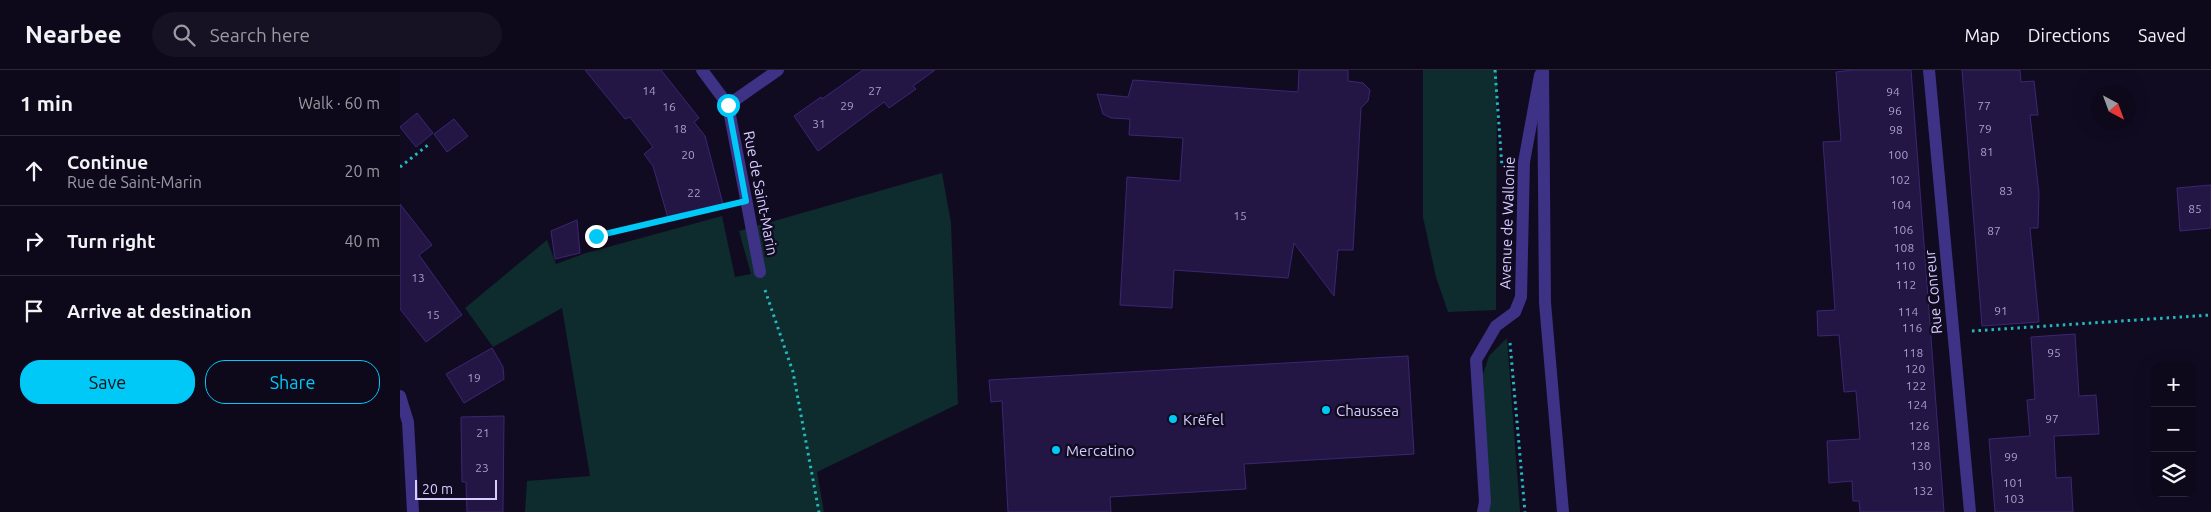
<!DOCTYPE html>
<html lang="en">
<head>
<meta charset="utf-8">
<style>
	body { margin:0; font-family:Ubuntu,sans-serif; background:#161123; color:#f1f3f6 }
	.controls { position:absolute; right:15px; bottom:15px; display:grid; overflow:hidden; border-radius:10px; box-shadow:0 5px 20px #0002 }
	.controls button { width:45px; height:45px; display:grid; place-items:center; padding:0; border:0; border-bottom:1px solid #2d2939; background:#0d081a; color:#f1f3f6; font:25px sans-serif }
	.compass { position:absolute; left:1691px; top:15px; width:45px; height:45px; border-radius:50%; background:#0d081a; box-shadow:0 5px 20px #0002; rotate:139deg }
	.scale { position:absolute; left:15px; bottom:12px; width:82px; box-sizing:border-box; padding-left:5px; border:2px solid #d7cdff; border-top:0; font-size:14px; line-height:18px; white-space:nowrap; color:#d7cdff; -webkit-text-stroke:4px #110b22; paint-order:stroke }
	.stop { position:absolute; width:15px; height:15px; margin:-11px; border:4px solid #00c9f8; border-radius:50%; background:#fff }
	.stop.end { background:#00c9f8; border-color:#fff; box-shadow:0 1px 5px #0008 }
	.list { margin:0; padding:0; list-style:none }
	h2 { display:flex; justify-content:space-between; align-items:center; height:65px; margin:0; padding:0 20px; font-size:21px }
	h2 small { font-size:16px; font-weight:400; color:#9a9aa2 }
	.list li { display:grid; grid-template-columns:32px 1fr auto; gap:15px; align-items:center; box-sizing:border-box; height:70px; padding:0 20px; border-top:1px solid #2d2939 }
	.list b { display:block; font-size:19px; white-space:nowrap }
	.list p { margin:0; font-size:16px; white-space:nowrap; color:#9a9aa2 }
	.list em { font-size:16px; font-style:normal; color:#9a9aa2 }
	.actions { display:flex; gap:10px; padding:15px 20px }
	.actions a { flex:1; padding:11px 0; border:1px solid #00c9f8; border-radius:20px; text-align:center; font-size:18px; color:#00c9f8 }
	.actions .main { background:#00c9f8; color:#111 }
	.icon { flex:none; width:28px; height:28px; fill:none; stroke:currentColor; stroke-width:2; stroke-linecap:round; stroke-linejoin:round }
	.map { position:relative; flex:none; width:1811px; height:442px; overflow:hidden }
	header { display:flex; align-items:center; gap:30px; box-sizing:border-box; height:70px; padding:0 25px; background:#0d081a; border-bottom:1px solid #2d2939 }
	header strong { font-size:24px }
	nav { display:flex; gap:28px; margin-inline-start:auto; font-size:18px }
	.search { width:350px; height:45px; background:#161123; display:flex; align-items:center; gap:12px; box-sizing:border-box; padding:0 18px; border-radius:28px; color:#9a9aa2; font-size:19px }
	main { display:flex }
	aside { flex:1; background:#0d081a }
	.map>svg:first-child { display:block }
	.green { fill:#0e2b2d }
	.building { fill:#231645; stroke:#3c2673 }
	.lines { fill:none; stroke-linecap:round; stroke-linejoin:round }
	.path { stroke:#23b8bd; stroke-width:3; stroke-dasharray:2.5 4; stroke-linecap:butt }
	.service { stroke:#3d3286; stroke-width:12 }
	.minor { stroke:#3d3286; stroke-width:12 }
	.tertiary { stroke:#3d3286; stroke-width:12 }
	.route { stroke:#00c9f8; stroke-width:6 }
	.poi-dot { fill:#00c9f8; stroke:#110b22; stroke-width:2 }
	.labels { text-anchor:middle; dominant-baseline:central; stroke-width:5; stroke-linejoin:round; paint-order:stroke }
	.number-label { font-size:12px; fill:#aa9fd0 }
	.street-label { font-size:15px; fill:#d7cdff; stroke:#110b22 }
	.poi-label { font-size:15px; fill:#d7cdff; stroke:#110b22; text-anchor:start }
</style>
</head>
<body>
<header>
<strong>Nearbee</strong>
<div class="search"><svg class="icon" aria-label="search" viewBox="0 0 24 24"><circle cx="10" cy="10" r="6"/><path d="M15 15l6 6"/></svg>Search here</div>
<nav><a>Map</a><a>Directions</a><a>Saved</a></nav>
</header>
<main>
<aside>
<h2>1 min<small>Walk · 60 m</small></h2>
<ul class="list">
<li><svg class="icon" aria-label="ahead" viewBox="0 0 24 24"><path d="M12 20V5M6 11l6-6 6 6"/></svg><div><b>Continue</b><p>Rue de Saint-Marin</p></div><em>20 m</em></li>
<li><svg class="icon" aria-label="right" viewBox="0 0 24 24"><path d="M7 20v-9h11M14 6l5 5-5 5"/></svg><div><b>Turn right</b></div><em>40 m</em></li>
<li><svg class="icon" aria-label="arrive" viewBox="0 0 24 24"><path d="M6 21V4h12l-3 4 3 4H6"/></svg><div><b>Arrive at destination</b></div></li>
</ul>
<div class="actions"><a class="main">Save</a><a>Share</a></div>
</aside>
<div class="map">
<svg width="1811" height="442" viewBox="0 0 1811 442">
	<rect width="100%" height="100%" fill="#110b22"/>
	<path class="green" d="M 1023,0 L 1097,0 L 1096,240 L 1048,242 L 1036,207 L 1023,147 Z
		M 542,103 L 551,153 L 558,334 L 417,402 L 424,442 L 125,442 L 127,411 L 190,406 L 162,238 L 93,277 L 65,238 L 147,170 L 156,194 L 186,183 L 322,146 L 335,207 L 351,204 L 339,161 Z
		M 1107,268 L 1120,442 L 1085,442 L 1083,304 L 1089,286 Z"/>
	<path class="building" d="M 185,0 L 261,0 L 299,48 L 294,52 L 305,66 L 323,134 L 268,148 L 253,96 L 244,84 L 253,77 L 230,47 L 225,49 Z
		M 463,0 L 535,0 L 513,16 L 516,19 L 489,38 L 484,32 L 418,81 L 394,46 L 421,27 L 422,29 Z
		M 899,0 L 948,0 L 948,11 L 963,13 L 970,20 L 968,31 L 961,38 L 953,180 L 938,180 L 934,226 L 894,173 L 888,208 L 774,200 L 772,238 L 720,235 L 727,107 L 780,111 L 783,68 L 729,65 L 730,49 L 711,48 L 703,44 L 697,24 L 728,27 L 733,10 L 898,22 Z
		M 1453,0 L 1511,0 L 1544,442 L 1460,442 L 1459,431 L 1453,431 L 1452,411 L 1429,413 L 1427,371 L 1460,369 L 1456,321 L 1444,322 L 1439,265 L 1418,266 L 1417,241 L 1435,240 L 1423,72 L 1441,71 L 1436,2 Z
		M 1562,0 L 1620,0 L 1621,12 L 1634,11 L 1638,45 L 1630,45 L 1639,123 L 1638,158 L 1630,158 L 1639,252 L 1582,256 Z
		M 17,43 L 33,63 L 16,77 L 0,57 Z
		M 54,49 L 68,66 L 47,82 L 34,64 Z
		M 1811,115 L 1811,158 L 1780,161 L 1777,118 Z
		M 0,134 L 32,175 L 19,185 L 62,245 L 26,272 L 0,239 Z
		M 177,150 L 180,183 L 155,189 L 151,161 Z
		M 1675,264 L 1679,326 L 1696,325 L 1699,364 L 1654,366 L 1656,408 L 1671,407 L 1673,442 L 1595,442 L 1589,369 L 1630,366 L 1627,330 L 1635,329 L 1631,267 Z
		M 92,278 L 103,297 L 104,309 L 64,333 L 46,304 Z
		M 1008,286 L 1014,384 L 844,394 L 846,419 L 710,427 L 711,442 L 608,442 L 602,331 L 591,332 L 589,310 Z
		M 104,346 L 103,442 L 67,442 L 66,412 L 62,412 L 61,347 Z"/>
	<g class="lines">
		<path class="path" d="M 1095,0 L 1102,97
			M 0,97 L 28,75
			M 197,166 L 326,136
			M 365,220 L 393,302 L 419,442
			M 1572,261 L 1811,245
			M 1110,273 L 1125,442"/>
		<path class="service" d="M 1083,442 L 1085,432 L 1076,290 L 1096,256 L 1115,242 L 1121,227 L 1124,92 L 1140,5"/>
		<path class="minor" d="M 302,0 L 328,35 L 360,202
			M 328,35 L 378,0
			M 0,326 L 8,352 L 13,442"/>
		<path class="tertiary" d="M 1143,0 L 1145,233 L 1163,442
			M 1529,0 L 1570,442"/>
	</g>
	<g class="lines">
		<path class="route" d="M 196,166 L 346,131 L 328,35"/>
	</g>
	<g class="poi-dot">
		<circle cx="926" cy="340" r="5"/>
		<circle cx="773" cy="349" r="5"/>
		<circle cx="656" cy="380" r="5"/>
	</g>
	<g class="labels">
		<g class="number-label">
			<text x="249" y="20">14</text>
			<text x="475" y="20">27</text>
			<text x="1493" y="21">94</text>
			<text x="447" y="35">29</text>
			<text x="1584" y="35">77</text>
			<text x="269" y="36">16</text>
			<text x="1495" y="40">96</text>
			<text x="419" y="53">31</text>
			<text x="280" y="58">18</text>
			<text x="1585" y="58">79</text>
			<text x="1496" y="59">98</text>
			<text x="1587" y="81">81</text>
			<text x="288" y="84">20</text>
			<text x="1498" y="84">100</text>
			<text x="1500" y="109">102</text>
			<text x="1606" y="120">83</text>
			<text x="294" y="122">22</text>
			<text x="1501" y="134">104</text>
			<text x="1795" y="138">85</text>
			<text x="840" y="145">15</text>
			<text x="1503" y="159">106</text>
			<text x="1594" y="160">87</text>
			<text x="1504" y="177">108</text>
			<text x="1505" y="195">110</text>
			<text x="18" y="207">13</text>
			<text x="1506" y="214">112</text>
			<text x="1601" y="240">91</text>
			<text x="1508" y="241">114</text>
			<text x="33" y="244">15</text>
			<text x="1512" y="257">116</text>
			<text x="1513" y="282">118</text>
			<text x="1654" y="282">95</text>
			<text x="1515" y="298">120</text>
			<text x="74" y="307">19</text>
			<text x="1516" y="315">122</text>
			<text x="1517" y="334">124</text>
			<text x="1652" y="348">97</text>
			<text x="1519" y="355">126</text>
			<text x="83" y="362">21</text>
			<text x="1520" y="375">128</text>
			<text x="1611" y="386">99</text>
			<text x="1521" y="395">130</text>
			<text x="82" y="397">23</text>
			<text x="1613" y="412">101</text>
			<text x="1523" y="420">132</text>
			<text x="1614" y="428">103</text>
		</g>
		<g class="street-label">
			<text transform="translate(361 123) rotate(79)">Rue de Saint-Marin</text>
			<text transform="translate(1107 153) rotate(-88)">Avenue de Wallonie</text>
			<text transform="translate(1533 222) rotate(-95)">Rue Conreur</text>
		</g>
		<g class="poi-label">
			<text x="936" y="340">Chaussea</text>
			<text x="783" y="349">Krëfel</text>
			<text x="666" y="380">Mercatino</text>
		</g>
	</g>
</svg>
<div class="controls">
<button>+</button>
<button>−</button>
<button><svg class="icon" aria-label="layers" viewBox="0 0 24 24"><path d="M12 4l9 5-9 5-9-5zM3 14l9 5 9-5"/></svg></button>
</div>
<svg class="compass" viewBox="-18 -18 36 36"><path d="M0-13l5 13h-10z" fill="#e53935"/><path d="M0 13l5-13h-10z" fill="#9a9aa2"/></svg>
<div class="scale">20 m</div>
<div class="stop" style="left:328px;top:35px"></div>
<div class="stop end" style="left:196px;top:166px"></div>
</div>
</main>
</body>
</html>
